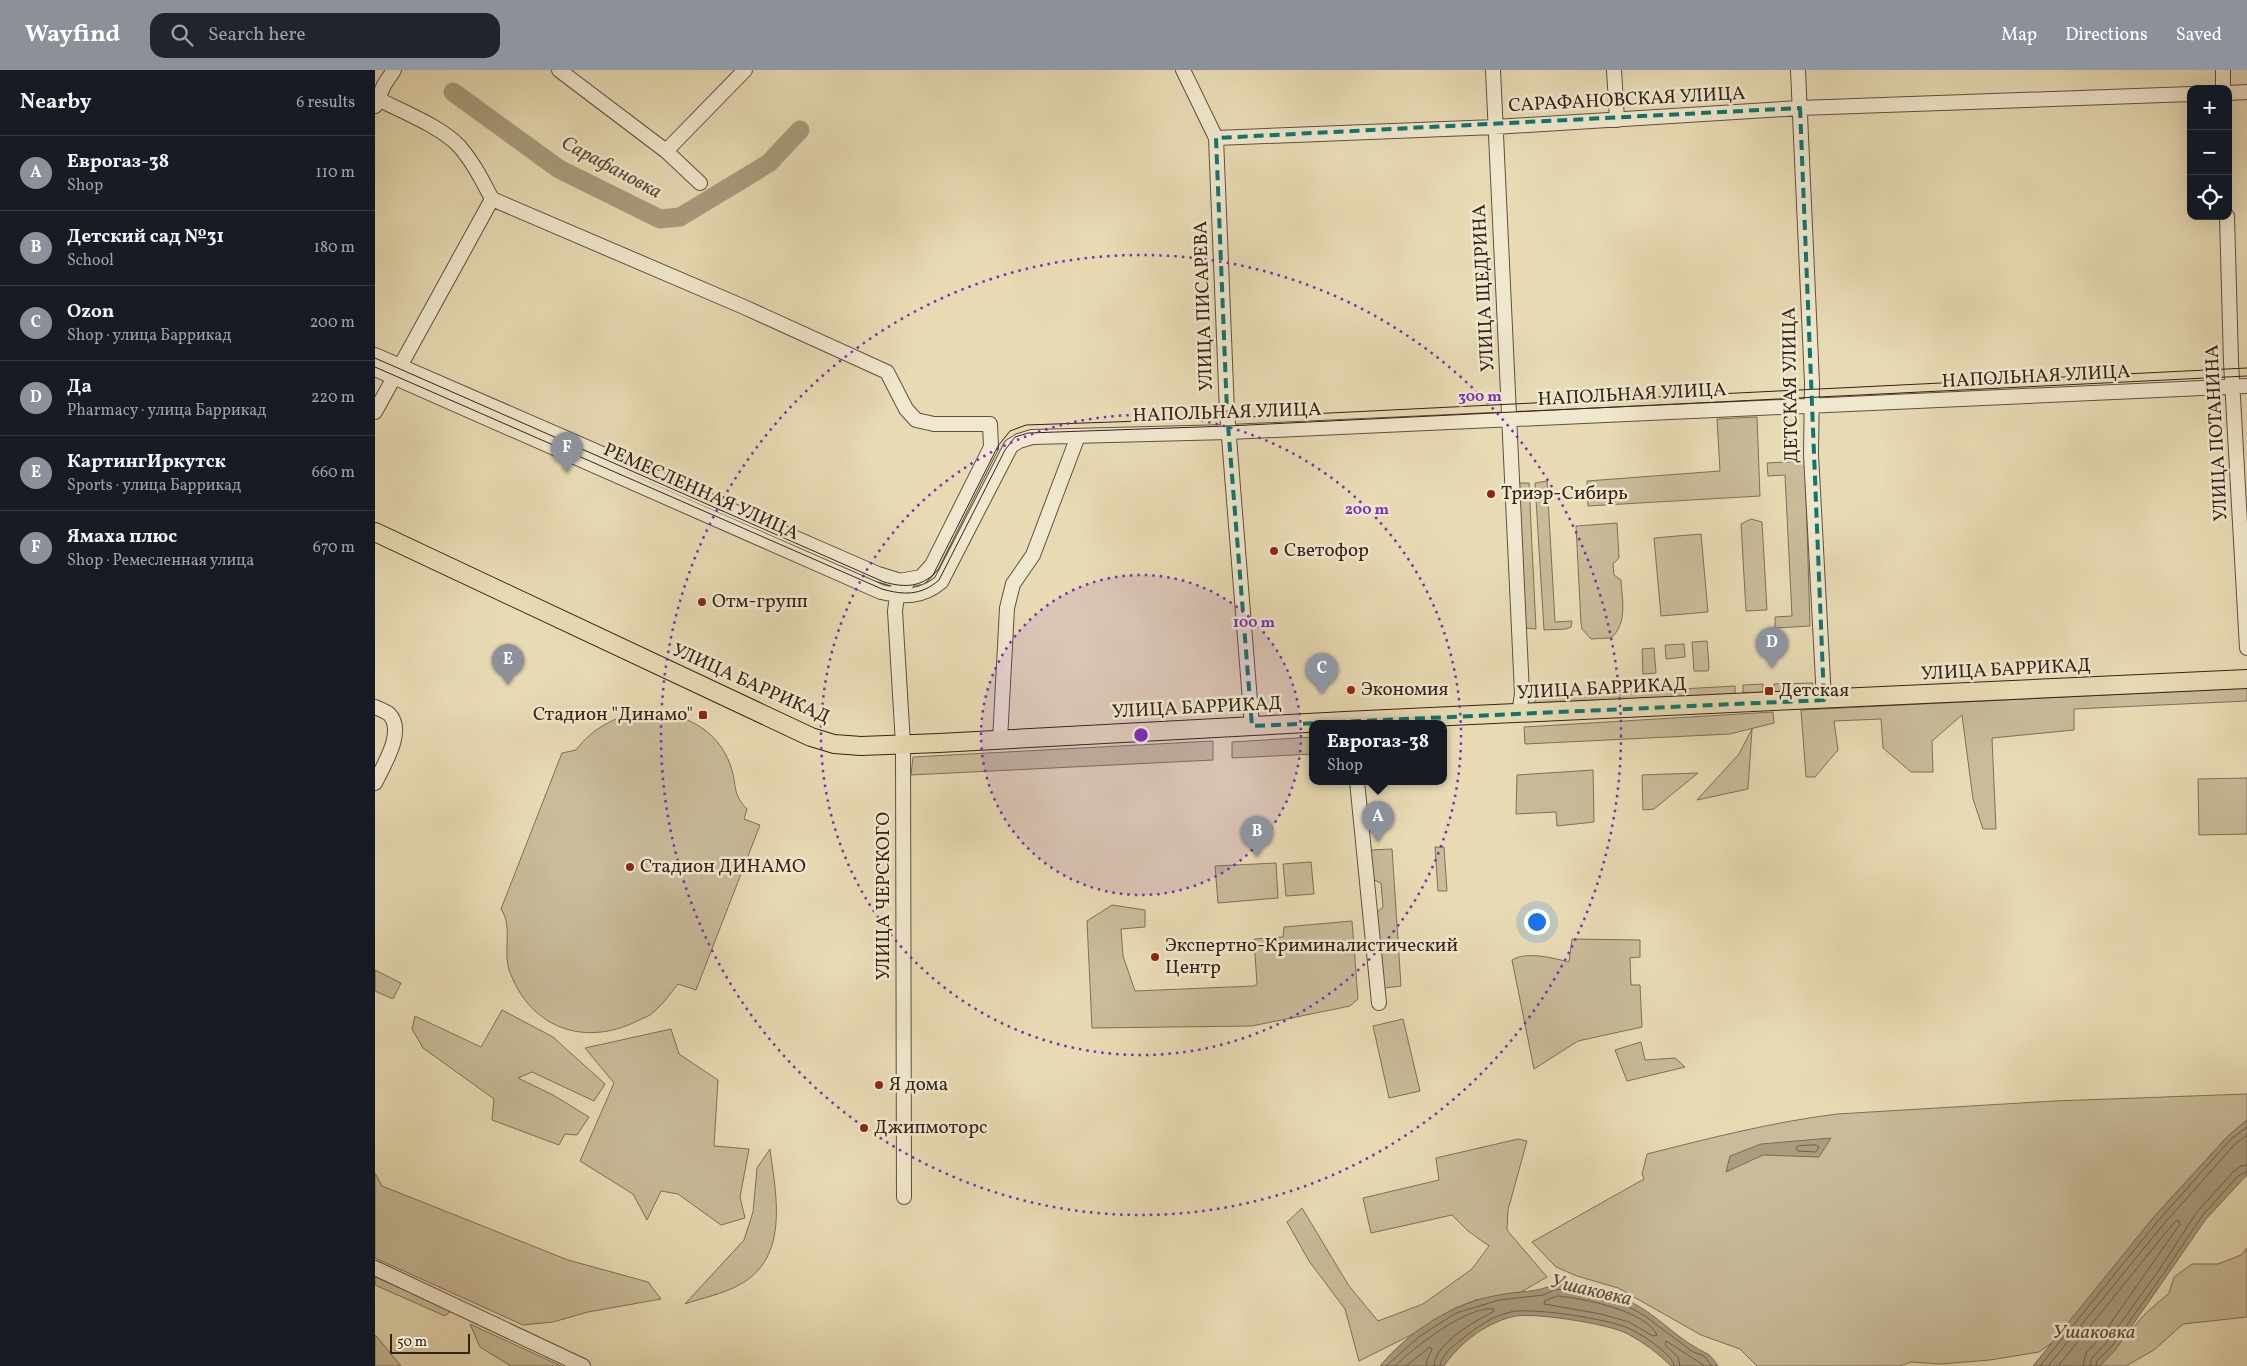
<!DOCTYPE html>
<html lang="en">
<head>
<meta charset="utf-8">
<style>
	body { margin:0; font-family:Vollkorn,serif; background:#20242c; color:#f1f3f6 }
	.controls { position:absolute; right:15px; top:15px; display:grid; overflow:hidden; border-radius:10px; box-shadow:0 5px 20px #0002 }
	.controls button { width:45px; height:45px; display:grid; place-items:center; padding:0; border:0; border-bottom:1px solid #363941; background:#171b24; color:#f1f3f6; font:25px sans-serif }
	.scale { position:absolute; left:15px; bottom:12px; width:80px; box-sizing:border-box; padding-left:5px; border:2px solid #322219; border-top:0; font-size:14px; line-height:18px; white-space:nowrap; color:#322219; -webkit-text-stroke:4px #f0e8ce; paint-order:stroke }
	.you { position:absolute; left:1161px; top:851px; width:18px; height:18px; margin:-12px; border:4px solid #fff; border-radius:50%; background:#1a73e8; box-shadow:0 0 0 8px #1a73e833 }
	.badge { display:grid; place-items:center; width:32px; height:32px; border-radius:50%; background:#8c9099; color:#fff; font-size:16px; font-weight:700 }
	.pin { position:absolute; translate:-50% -41px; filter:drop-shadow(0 1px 2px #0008) }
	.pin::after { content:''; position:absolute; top:26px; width:18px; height:15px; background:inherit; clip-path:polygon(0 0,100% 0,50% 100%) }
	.popup { position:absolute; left:934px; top:650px; width:138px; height:65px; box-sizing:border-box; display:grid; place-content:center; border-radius:10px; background:#171b24; filter:drop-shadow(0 1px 4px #0005); font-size:16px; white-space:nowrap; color:#9ea1a6 }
	.popup b { font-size:19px; color:#f1f3f6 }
	.popup::after { content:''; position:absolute; left:50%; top:100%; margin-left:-10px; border:10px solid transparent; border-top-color:#171b24 }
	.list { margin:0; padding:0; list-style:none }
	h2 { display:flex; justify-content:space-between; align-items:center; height:65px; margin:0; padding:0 20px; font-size:21px }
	h2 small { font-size:16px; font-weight:400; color:#9ea1a6 }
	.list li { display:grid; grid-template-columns:32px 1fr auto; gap:15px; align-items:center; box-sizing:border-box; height:75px; padding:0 20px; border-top:1px solid #363941 }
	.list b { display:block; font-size:19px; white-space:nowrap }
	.list p { margin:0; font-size:16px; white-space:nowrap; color:#9ea1a6 }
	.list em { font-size:16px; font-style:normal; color:#9ea1a6 }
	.icon { flex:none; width:28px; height:28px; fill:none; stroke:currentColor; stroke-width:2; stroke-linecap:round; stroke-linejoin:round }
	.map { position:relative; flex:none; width:1872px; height:1296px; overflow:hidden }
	header { display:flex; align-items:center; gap:30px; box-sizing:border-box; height:70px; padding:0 25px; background:#8c9099; color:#fff }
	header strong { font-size:24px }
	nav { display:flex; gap:28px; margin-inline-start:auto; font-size:18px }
	.search { width:350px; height:45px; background:#20242c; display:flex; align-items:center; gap:12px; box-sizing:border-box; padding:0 18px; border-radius:15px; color:#9ea1a6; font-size:19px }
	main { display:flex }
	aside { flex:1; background:#171b24 }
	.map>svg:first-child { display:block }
	.green { fill:#c9bc9a; stroke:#7e6f5a }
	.water { fill:#aa9c7f; stroke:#7a6b56 }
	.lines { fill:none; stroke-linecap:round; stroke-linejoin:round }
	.shore { stroke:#6e5f4c; stroke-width:1 }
	.river { stroke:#aa9c7f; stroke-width:19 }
	.minor-casing { stroke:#605040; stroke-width:16 }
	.major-casing { stroke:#322219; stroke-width:20 }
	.minor { stroke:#f0e8ce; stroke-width:14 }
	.major { stroke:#e8dbb4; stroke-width:18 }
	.tram { stroke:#322219; stroke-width:1 }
	.marked { fill:none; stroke:#0f766e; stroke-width:4; stroke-dasharray:10 6; stroke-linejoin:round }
	.ring { fill:none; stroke:#7b2cbf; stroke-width:2.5; stroke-dasharray:2.5 5 }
	.poi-dot { fill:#8f2418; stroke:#f0e8ce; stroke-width:2 }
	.labels { text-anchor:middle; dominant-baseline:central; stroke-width:5; stroke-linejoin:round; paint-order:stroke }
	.street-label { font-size:19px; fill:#322219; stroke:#f0e8ce }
	.poi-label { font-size:19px; fill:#322219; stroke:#f0e8ce; text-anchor:start }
	.water-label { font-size:20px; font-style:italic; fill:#5c4d3d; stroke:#f0e8ce }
	.centre { fill:#7b2cbf; stroke:#f0e8ce; stroke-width:2.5 }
	.ring-label { font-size:15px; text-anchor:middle; font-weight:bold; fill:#7b2cbf; stroke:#f0e8ce; stroke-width:5; stroke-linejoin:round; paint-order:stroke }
</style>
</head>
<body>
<header>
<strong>Wayfind</strong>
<div class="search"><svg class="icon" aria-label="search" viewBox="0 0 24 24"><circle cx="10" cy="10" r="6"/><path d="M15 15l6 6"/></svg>Search here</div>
<nav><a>Map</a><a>Directions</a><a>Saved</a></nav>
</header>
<main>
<aside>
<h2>Nearby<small>6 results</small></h2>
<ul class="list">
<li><span class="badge">A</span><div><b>Еврогаз-38</b><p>Shop</p></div><em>110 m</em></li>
<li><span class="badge">B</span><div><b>Детский сад №31</b><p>School</p></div><em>180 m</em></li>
<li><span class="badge">C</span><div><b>Ozon</b><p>Shop · улица Баррикад</p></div><em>200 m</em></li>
<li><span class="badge">D</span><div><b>Да</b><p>Pharmacy · улица Баррикад</p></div><em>220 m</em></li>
<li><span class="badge">E</span><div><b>КартингИркутск</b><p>Sports · улица Баррикад</p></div><em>660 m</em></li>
<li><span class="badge">F</span><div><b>Ямаха плюс</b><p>Shop · Ремесленная улица</p></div><em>670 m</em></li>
</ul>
</aside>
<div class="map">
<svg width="1872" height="1296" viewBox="0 0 1872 1296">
	<rect width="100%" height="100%" fill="#e8dbb4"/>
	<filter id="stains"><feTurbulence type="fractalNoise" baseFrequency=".004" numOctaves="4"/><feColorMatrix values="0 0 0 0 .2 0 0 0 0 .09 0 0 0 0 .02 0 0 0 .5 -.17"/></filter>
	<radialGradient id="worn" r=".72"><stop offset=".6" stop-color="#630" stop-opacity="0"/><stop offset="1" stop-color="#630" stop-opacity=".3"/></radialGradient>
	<path class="green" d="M 1382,347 L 1385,426 L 1213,436 L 1212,411 L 1345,401 L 1342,349 Z
		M 1430,391 L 1435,556 L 1400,558 L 1400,547 L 1417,546 L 1410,405 L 1393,406 L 1392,393 Z
		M 1172,411 L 1180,552 L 1197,551 L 1196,557 L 1191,559 L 1169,560 L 1160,413 Z
		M 1143,413 L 1154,413 L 1161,559 L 1150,558 Z
		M 1376,449 L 1387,452 L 1392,540 L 1371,541 L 1366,454 Z
		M 1242,453 L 1244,488 L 1238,494 L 1239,505 L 1246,510 C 1247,530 1253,553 1236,568 L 1216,569 L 1207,559 L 1206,553 L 1201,456 Z
		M 1326,464 L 1333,542 L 1286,546 L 1279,468 Z
		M 1332,571 L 1334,596 L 1333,601 L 1319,601 L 1317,572 Z
		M 1309,574 L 1310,587 L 1291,589 L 1290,575 Z
		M 1279,578 L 1281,603 L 1268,604 L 1267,579 Z
		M 1438,613 L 1437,617 L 1433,620 L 1400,622 L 1399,614 Z
		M 1388,614 L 1388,622 L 1368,623 L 1368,615 Z
		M 1360,616 L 1360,624 L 1158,635 L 1162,627 Z
		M 1872,618 L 1872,631 L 1699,639 L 1699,660 L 1617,668 L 1621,759 L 1608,759 L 1598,729 L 1587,645 L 1557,671 L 1558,702 L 1536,702 L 1508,678 L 1506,649 L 1459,651 L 1463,680 L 1440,707 L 1431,707 L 1426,640 Z
		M 265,641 C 305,641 343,657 356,697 C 362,715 357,724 372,739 L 369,749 L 385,755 L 321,920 L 303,914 C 295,924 286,937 275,945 C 270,948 263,950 258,953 C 207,976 157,957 136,905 C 126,884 139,858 126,839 L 187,683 L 201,680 C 218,658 238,648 265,641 Z
		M 1398,642 L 1399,653 L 1355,664 L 1150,674 L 1149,657 Z
		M 1377,659 L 1373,719 L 1322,730 L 1364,684 Z
		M 938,667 L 938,684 L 857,688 L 857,672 Z
		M 838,671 L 838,690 L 536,705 L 538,687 Z
		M 1218,700 L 1219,752 L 1182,756 L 1181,742 L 1141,744 L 1142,705 Z
		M 1323,703 L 1279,739 L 1268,740 L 1267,705 Z
		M 1872,708 L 1872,764 L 1824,765 L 1823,709 Z
		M 1060,777 L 1069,777 L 1072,821 L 1063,821 Z
		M 1017,779 L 1026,916 L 1009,918 L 999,845 L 1008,837 L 1006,813 L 997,809 L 995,780 Z
		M 936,792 L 939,824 L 911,826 L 908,794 Z
		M 901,793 L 903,828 L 843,833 L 840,796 Z
		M 737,835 L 770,840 L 770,857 L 746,859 L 748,886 L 760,921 L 879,916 L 882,914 L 879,869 L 908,867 L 909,857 L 977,851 L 983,929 L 975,936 L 877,956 L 717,958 L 712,851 Z
		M 1197,869 L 1265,870 L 1265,887 L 1255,888 L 1256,915 L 1265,915 L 1267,957 L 1203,971 L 1159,999 L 1137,890 C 1152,881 1178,888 1194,892 Z
		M 0,900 L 26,913 L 18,929 L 0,921 Z
		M 127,940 L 178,967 L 230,1014 L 219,1031 L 157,1002 L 143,1008 L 178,1025 L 214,1047 L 202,1065 L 190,1064 L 184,1075 L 117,1050 L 119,1029 L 48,978 L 37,959 L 40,946 L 106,977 Z
		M 1028,949 L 1045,1021 L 1014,1028 L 998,956 Z
		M 296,959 L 304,984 L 343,1010 L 339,1076 L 374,1079 L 365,1127 L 370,1148 L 346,1155 L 303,1124 L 286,1121 L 272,1150 L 258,1124 L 205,1091 L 239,1013 L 210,978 Z
		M 1266,972 L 1270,990 L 1300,988 L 1310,997 L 1252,1011 L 1240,980 Z
		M 1872,1024 L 1872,1050 L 1853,1066 L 1778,1148 L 1681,1270 L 1664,1282 L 1615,1290 L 1566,1294 L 1536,1292 L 1525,1296 L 1382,1296 L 1365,1279 L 1326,1265 L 1243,1218 L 1202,1206 L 1181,1197 L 1157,1172 L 1269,1109 L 1267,1104 L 1272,1084 C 1335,1068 1398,1052 1462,1044 L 1679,1031 Z
		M 1143,1069 L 1152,1071 L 1133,1140 L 1132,1160 L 1172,1207 L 1146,1222 L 1101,1230 L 1078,1239 L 1042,1262 L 984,1291 L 970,1239 L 934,1191 L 912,1152 L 927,1138 L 974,1216 L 1003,1251 L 1048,1234 L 1097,1199 L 1114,1176 L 1093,1161 L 1077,1145 L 996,1163 L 988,1128 L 1064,1110 L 1061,1088 Z
		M 395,1079 C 401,1125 415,1188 364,1215 C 348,1224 327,1228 310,1234 L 369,1170 L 378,1142 L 382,1098 Z
		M 0,1103 L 7,1116 L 193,1190 L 273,1212 L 286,1229 L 213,1242 L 178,1252 L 148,1255 L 0,1188 Z
		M 1872,1178 L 1872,1247 L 1808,1254 L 1779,1280 L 1751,1296 L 1725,1296 L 1770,1244 L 1794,1223 L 1799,1207 L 1817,1194 L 1843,1194 L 1866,1185 Z
		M 0,1207 L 76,1241 L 70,1246 L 0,1215 Z
		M 95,1254 L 186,1296 L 136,1296 L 105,1277 Z
		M 0,1265 L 3,1268 L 26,1296 L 0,1296 Z"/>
	<path class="water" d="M 1872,1050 L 1872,1105 L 1831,1149 L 1741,1279 L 1725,1296 L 1658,1296 L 1778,1148 L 1853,1066 Z
		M 1456,1068 L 1444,1087 L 1388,1085 L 1351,1102 L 1355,1086 L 1386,1074 Z
		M 1180,1214 C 1212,1217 1247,1223 1274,1243 C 1290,1254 1304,1268 1320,1277 C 1333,1285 1334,1282 1343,1296 L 1296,1296 C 1283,1283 1269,1273 1253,1264 C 1235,1254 1155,1241 1136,1247 C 1108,1255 1085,1273 1069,1296 L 1005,1296 C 1034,1261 1079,1232 1124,1225 C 1143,1221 1162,1223 1180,1214 Z"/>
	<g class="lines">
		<path class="shore" d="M 1441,1075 L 1444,1077 L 1441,1082 L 1423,1081 L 1421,1079 L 1423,1076 Z
			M 1183,1226 C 1207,1228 1272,1241 1282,1265 L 1278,1266 L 1254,1252 L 1226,1244 L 1169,1234 L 1170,1231 Z
			M 1011,1296 L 1045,1266 L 1081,1243 L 1124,1230 L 1169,1225 L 1181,1219 L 1230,1227 L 1249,1234 L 1270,1246 L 1318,1282 L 1329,1286 L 1337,1296
			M 1020,1296 C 1038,1278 1093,1235 1119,1239 L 1118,1242 C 1100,1251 1060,1273 1059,1296
			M 1031,1296 L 1055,1277 L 1057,1280 L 1053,1287 L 1051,1296
			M 1065,1296 C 1066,1285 1078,1276 1086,1270 C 1100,1258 1117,1246 1136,1242 C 1156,1237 1233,1249 1253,1258 C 1265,1263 1279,1273 1288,1281 C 1293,1286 1298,1289 1299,1296
			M 1305,1296 L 1303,1287 L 1290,1275 L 1291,1271 L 1330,1296
			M 1665,1296 L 1782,1152 L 1856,1069 L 1872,1057
			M 1673,1296 L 1787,1156 L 1860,1074 L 1872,1065
			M 1683,1296 L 1792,1161 L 1801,1151 L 1804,1151 L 1805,1154 L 1726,1267 L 1711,1283 L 1708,1296
			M 1715,1296 L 1717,1288 L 1732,1272 L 1784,1200 L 1822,1142 L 1858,1102 L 1866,1096 L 1872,1095
			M 1721,1296 L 1722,1291 L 1737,1276 L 1789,1203 L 1827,1146 L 1863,1106 L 1872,1101"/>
		<path class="river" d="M 78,22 L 184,99 L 285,149 L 305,147 L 394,93 L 425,60"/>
		<g class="minor-casing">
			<path id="minor" d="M 184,0 L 291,81 L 325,113
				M 808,0 L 841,68 L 852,342 L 877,656
				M 1118,0 L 1147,624 L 1144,644
				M 1239,0 L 1242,50
				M 1423,0 L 1437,313 L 1436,384 L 1449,630
				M 1848,0 L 1848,19
				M 1853,23 L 1872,22
				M 3,29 C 28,42 65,56 84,76 C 98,92 107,110 117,129 L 369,237 L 512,302 L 531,339 L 541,350 L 559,354 L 615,354 L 616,377 L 557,495 L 546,507 L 524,511 L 520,541 L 528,674 L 529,1127
				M 0,36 L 9,15 L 19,0
				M 841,68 L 1120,57 L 1425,38 L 1816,24
				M 291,81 L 370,0
				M 1852,146 L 1856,292 L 1872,578
				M 0,285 L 503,504 L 532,513
				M 0,299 L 506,522 C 529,527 547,528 566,512 L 636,376 L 644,371 L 657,367 L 854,362 L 1872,316
				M 0,342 L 117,129
				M 0,637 C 4,639 10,641 14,644 C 31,661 8,696 0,713
				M 625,670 L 632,538 L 638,514 L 658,485 L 703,366
				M 982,711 L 1004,933
				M 0,1198 L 208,1296"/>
		</g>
		<g class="major-casing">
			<path id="major" d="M 0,462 L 436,667 L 459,674 L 486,676 L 564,673 L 970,651 L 1872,609"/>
		</g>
		<use href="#minor" class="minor"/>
		<use href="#major" class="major"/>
		<path class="tram" d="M 0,288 L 509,512 C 527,517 543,518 558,505 L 623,376 L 635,361 L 651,355 L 853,348 L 1872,298
			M 0,297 L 507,519 C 528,525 546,526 564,510 L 630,380 L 640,367 L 653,363 L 853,356 L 1872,306"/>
	</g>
	<path class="marked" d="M 1425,38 L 1449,630 L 877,656 L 852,342 L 841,68 Z"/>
	<circle cx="766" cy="665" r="160" fill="#7b2cbf" fill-opacity=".12"/>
	<g class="ring">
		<circle cx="766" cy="665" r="160"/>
		<circle cx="766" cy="665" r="320"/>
		<circle cx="766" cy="665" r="480"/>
	</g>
	<g class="poi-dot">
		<circle cx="1116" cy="424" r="5"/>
		<circle cx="899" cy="481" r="5"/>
		<circle cx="327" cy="532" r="5"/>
		<circle cx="976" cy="620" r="5"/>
		<rect x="1389" y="616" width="10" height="10" rx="2.5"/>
		<rect x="323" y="640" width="10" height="10" rx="2.5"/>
		<circle cx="255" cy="797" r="5"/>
		<circle cx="780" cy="887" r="5"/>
		<circle cx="504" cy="1015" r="5"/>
		<circle cx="489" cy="1058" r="5"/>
	</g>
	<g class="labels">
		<g class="street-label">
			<text transform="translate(1252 30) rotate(-3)">САРАФАНОВСКАЯ УЛИЦА</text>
			<text transform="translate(1109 218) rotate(-93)">УЛИЦА ЩЕДРИНА</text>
			<text transform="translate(829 236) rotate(-92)">УЛИЦА ПИСАРЕВА</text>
			<text transform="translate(1661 307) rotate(-3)">НАПОЛЬНАЯ УЛИЦА</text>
			<text transform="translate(1416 315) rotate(-91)">ДЕТСКАЯ УЛИЦА</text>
			<text transform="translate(1257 325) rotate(-3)">НАПОЛЬНАЯ УЛИЦА</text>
			<text transform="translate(852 343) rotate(-2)">НАПОЛЬНАЯ УЛИЦА</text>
			<text transform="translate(1842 363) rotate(-93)">УЛИЦА ПОТАНИНА</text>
			<text transform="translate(326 422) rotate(24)">РЕМЕСЛЕННАЯ УЛИЦА</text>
			<text transform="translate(1631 600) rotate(-3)">УЛИЦА БАРРИКАД</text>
			<text transform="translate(376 614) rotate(24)">УЛИЦА БАРРИКАД</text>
			<text transform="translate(1227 619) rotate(-3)">УЛИЦА БАРРИКАД</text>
			<text transform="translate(822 638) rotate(-3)">УЛИЦА БАРРИКАД</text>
			<text transform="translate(509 826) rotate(-90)">УЛИЦА ЧЕРСКОГО</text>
		</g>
		<g class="poi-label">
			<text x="1126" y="424">Триэр-Сибирь</text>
			<text x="909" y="481">Светофор</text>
			<text x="337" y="532">Отм-групп</text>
			<text x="986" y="620">Экономия</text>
			<text x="1404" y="621">Детская</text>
			<text x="318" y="645" text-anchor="end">Стадион "Динамо"</text>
			<text x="265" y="797">Стадион ДИНАМО</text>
			<text x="790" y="876">Экспертно-Криминалистический<tspan x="790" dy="22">Центр</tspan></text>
			<text x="514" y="1015">Я дома</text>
			<text x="499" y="1058">Джипмоторс</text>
		</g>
		<g class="water-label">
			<text transform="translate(236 98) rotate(28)">Сарафановка</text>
			<text transform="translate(1216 1221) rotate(13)">Ушаковка</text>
			<text x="1719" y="1263">Ушаковка</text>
		</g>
	</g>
	<circle cx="766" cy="665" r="8" class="centre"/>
	<g class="ring-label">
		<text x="1105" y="331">300 m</text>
		<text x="992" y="444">200 m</text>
		<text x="879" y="557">100 m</text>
	</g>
	<rect width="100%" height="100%" filter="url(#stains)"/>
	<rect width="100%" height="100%" fill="url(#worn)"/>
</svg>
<div class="controls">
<button>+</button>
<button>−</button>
<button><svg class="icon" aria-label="locate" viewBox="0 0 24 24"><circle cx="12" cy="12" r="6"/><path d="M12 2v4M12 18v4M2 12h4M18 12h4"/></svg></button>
</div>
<div class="scale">50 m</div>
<div class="you"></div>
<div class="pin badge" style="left:1003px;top:772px">A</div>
<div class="popup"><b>Еврогаз-38</b>Shop</div>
<div class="pin badge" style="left:882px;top:787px">B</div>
<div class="pin badge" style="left:947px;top:624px">C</div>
<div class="pin badge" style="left:1397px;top:598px">D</div>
<div class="pin badge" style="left:133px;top:615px">E</div>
<div class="pin badge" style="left:192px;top:403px">F</div>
</div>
</main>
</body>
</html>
